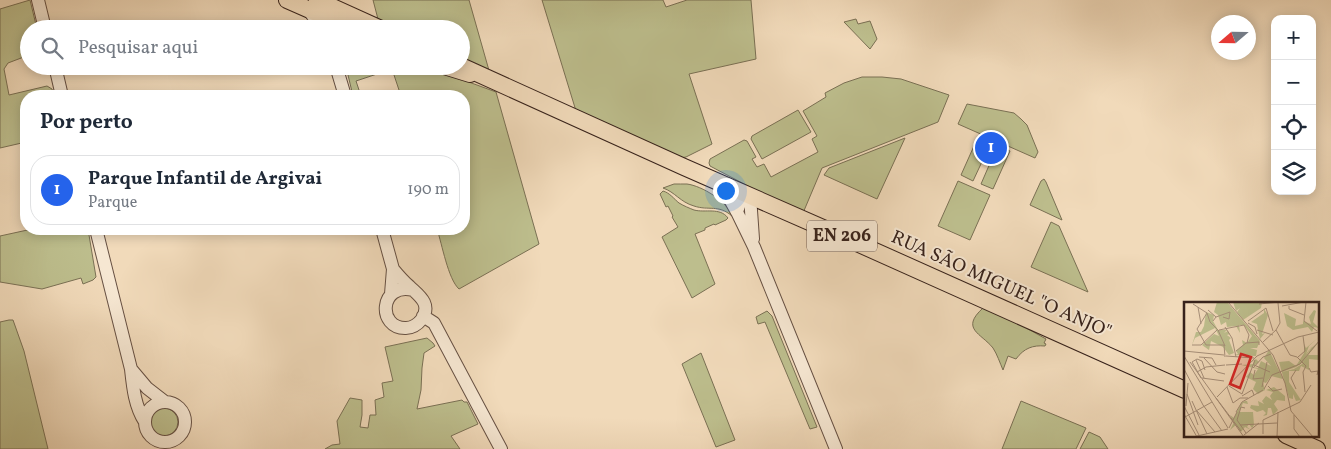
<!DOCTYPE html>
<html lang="pt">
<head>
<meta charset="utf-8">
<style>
	body { margin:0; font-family:Vollkorn,serif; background:#f6f6f7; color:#1f2937 }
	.controls { position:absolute; right:15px; top:15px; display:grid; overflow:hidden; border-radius:10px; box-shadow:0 2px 12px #0003 }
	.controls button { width:45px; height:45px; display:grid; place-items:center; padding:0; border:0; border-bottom:1px solid #e0e1e3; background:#fff; color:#1f2937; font:25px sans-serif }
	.compass { position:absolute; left:1211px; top:15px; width:45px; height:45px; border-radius:50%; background:#fff; box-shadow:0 2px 12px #0003; rotate:250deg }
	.you { position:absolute; left:725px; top:190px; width:18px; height:18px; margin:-12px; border:4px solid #fff; border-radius:50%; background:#1a73e8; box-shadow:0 0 0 8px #1a73e833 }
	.badge { display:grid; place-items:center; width:32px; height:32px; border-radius:50%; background:#2563eb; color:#fff; font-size:16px; font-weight:700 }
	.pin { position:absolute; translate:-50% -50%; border:2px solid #fff; box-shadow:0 1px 5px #0006 }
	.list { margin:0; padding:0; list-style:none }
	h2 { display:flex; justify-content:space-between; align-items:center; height:65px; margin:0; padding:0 20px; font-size:21px }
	h2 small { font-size:16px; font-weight:400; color:#747a83 }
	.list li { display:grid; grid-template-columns:32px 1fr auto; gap:15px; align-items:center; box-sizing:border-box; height:70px; margin:0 10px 10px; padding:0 10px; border:1px solid #e0e1e3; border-radius:20px }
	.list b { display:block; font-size:19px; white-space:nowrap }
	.list p { margin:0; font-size:16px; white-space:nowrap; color:#747a83 }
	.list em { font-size:16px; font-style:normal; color:#747a83 }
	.icon { flex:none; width:28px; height:28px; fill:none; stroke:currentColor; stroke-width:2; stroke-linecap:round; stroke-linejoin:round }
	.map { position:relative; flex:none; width:1331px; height:449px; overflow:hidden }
	.search { position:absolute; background:#fff; box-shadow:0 2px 12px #0003; left:20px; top:20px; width:450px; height:55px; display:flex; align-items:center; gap:12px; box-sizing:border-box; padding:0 18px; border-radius:28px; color:#747a83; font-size:19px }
	.panel { position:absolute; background:#fff; box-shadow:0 2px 12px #0003; left:20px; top:90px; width:450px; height:145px; border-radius:20px }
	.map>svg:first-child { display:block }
	.green { fill:#bdbe8d; stroke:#7a7054 }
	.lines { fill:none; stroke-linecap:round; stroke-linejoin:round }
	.tertiary-casing { stroke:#665043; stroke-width:14 }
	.primary-casing { stroke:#37221b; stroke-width:18 }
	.tertiary { stroke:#f6e7d2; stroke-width:12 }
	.primary { stroke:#f1daba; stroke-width:16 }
	.labels { text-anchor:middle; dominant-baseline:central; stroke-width:4; stroke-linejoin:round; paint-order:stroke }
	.shield { fill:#f6e7d2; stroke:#705d52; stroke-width:1 }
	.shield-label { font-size:18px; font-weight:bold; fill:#37221b }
	.street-label { font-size:19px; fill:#37221b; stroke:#f6e7d2 }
	.inset-road { fill:none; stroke:#a7907a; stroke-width:1 }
	.view { fill:#d62828; fill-opacity:0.15; stroke:#d62828; stroke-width:2.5 }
	.inset-edge { fill:none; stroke:#37221b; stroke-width:2.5 }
</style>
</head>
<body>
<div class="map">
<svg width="1331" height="449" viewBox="0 0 1331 449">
	<rect width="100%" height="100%" fill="#f1daba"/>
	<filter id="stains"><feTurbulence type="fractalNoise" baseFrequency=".004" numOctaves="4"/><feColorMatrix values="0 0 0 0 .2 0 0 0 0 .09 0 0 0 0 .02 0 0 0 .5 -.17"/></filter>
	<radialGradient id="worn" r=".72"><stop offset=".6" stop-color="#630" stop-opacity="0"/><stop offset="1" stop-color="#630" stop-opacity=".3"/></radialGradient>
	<path class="green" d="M 30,0 L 37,29 L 29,29 L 29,55 L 8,63 L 4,69 L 9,95 L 47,86 L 52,89 L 54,96 L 26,96 L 26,142 L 0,148 L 0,9 Z
		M 373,0 L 469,0 L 490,74 L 461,61 L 461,29 L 392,29 L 379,23 Z
		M 542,0 L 663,0 L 666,7 L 687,0 L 751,0 L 756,59 L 689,74 L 712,144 L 686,157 L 680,158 L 576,111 Z
		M 856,19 L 858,24 L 870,21 L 877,39 L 870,49 L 844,22 Z
		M 350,66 L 425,66 L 496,92 L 539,244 L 459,289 C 448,279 442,244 437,229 L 464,229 L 464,96 L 401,96 L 392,69 L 356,81 L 361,96 L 353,96 L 348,75 Z
		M 862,77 L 882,77 L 901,79 L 949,95 L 938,122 L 822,168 L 803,213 L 767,196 L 710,166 L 709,163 L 710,159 L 744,140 L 747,141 L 756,157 L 752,159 L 757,167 L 764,164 L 771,177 L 818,152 L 812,139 L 817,136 L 803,111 L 826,97 L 825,93 L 844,83 Z
		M 967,104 L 1014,113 L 1021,119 L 1027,125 L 1038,152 L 1035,158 L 958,124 Z
		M 798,110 L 811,132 L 762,159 L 751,139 L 752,136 Z
		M 978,137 L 1010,151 L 993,189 L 981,184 L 994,154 L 987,151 L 973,181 L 961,175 Z
		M 905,138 L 877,199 L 824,175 L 829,168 Z
		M 1044,179 L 1046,182 L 1062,220 L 1030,205 L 1041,181 Z
		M 958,181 L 990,195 L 970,240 L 938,226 Z
		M 674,184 C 678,184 683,184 687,184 C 702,186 727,201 732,216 C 718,204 709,211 694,206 C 680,202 675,192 663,188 Z
		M 663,191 C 670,193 674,199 679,203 C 684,206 689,208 694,210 C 705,213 720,207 728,218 L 726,220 L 715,225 L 714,224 L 705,228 L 705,230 L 695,234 L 715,284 L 692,298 L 662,237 L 678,227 L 672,217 L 673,216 L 668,206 L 666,207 L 660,194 Z
		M 1051,222 L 1059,226 L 1088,292 L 1031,267 Z
		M 32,229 L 88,229 L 96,277 L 93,280 L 83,284 L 81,278 L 42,289 L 0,282 L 0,236 Z
		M 983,308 L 1021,325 L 1046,339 L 1044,343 L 1046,344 L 1045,346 C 1033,345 1024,348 1016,359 L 1008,356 L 1003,370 C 1000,363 997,354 993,348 C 981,333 960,329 983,308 Z
		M 767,311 L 772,316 L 817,427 L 810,429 L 765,322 L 758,324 L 756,317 Z
		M 9,320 L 13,320 L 24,351 L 48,449 L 0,449 L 0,322 Z
		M 427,338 L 433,343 L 435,346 L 424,353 L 422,368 L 421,390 L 417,409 L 462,400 L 464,402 L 467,402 L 478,424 L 451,436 L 460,449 L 325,449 L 332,445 L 340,444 L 337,421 L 350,398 L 362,400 L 362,415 L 360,427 L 368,428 L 370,415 L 376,415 L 375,400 L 384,397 L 382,383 L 393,381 L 385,347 Z
		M 701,353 L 735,440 L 716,447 L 682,364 Z
		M 1021,401 L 1086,428 L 1076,449 L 1002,449 Z
		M150 422a14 14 0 1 1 28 0a14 14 0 1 1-28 0Z
		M 1089,432 L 1100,437 L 1108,449 L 1080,449 Z"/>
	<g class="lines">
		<g class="tertiary-casing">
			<path id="tertiary" d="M 38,0 L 45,29
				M 308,9 L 322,29
				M 55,66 L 62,96
				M 336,66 L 345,96
				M 721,183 L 737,212
				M 748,195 L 740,202 L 737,212 L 754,247 L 836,449
				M 750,196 L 753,239
				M 96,229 L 131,369 C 133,388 135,407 145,422
				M 382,229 L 393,269 L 391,294
				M 393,269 C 398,275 403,281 409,286 C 418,295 432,303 422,319 C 418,324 413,328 406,328 C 377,329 379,282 413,290
				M 423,316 L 434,323 L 501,449
				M 131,369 L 147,388 L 165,402
				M145 422a20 20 0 1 1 40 0a20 20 0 1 1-40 0Z"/>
		</g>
		<g class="primary-casing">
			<path id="primary" d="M 287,0 L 353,29
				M 317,0 L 381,29
				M 444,66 L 470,74
				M 461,66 L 684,167 L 839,235 L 1185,390
				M 1286,435 L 1317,449"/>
		</g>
		<use href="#tertiary" class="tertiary"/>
		<use href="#primary" class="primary"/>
	</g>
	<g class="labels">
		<rect class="shield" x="807" y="220.5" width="70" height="31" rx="4"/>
		<g class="shield-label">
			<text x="842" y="236">EN 206</text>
		</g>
		<g class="street-label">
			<text transform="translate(1001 285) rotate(24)">RUA SÃO MIGUEL "O ANJO"</text>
		</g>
	</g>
	<g transform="translate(1184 302)">
		<rect width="135" height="135" fill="#f1daba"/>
		<path d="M 33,0 L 43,0 L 76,39 L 73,46 L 66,46 L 73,48 L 72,54 L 50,53 L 54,52 L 52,49 L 59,43 L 58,38 L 63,41 L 68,34 L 60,23 L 55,23 L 56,31 L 52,24 L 43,25 L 42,20 L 37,23 L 34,13 L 30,10 ZM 49,0 L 56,1 L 78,0 L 77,6 L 59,18 L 53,10 L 56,6 L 52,9 ZM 80,7 L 84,13 L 78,32 L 81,31 L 76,37 L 73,22 L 67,20 L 80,11 ZM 130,8 L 132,9 L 129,20 L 135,26 L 130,25 L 128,30 L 124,25 L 109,28 L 103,24 L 100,11 L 112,17 L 111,24 L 119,22 L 119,19 L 127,22 L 125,15 ZM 22,10 L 30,13 L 29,19 L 34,28 L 43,28 L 40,31 L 44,29 L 46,32 L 43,33 L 47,36 L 45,38 L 50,51 L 45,53 L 39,45 L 27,39 L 25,48 L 18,43 L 30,32 L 35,34 L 31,26 L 11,36 L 8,43 L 12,30 L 17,30 L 20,24 ZM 135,35 L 125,44 L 122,52 L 128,44 L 135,38 L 127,45 L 119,60 L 112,65 L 98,70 L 110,67 L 118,62 L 127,46 L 135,40 L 124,53 L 135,53 L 135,58 L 125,57 L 125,68 L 117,64 L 115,69 L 105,69 L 105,80 L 117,98 L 112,99 L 109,92 L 109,97 L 105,96 L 95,60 L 105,59 L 112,64 L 120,51 L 120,42 L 122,46 ZM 85,48 L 99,77 L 87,74 L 82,81 L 79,80 L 81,88 L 74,92 L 69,87 L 72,80 L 62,75 L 66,70 L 70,73 L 74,67 L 57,63 L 69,62 L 70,59 L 67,60 L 72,57 L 75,60 L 68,65 L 74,66 L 77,59 L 87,64 L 80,56 ZM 90,85 L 101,94 L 101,99 L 93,98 L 90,102 L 94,108 L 89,113 L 87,106 L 84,106 L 83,113 L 79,114 L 82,111 L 79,108 L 73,110 L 66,106 L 67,103 L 75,104 L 74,99 L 80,102 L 78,99 L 82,94 L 88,98 L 86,94 L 89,90 L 82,88 ZM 61,99 L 63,99 L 64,102 L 59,101 L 55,110 L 69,110 L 70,123 L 68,126 L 65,122 L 63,125 L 67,128 L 61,125 L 57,130 L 52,123 L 46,128 L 50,120 L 46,113 L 50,116 L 57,101 Z" fill="#bdbe8d"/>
		<path class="inset-road" d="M 44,0 L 89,53 L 101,81 L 107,109 L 129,135M 122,0 L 120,19 L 133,29M 9,2 L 23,11 L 26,20 L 35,29M 75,2 L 96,0M 98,4 L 120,0M 105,4 L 105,7 L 120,13M 14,5 L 17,22M 82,6 L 89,29M 24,8 L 32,15 L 29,19M 23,11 L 13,27 L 22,43 L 40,43 L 41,55M 32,15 L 46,10 L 45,17 L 39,15M 64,19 L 82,6M 64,21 L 71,25 L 73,32M 41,25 L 48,36 L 52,55M 34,28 L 41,44M 35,28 L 60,23 L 65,33 L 63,41M 73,28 L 89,33M 92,28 L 96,21 L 94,1M 79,40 L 92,28 L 106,53 L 113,55 L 122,64 L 119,70 L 121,90M 8,43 L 17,43 L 33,28M 0,49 L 40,53M 52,49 L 62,41 L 75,40 L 75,43M 0,54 L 44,126M 42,54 L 70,56M 15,55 L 28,56 L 32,63M 114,55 L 121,49 L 119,34M 20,56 L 33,70 L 41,72M 12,58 L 20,76M 6,60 L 60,135M 42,63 L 58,62M 70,63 L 86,70M 69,66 L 79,55 L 87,52M 125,66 L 127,70 L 134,69 L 133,73M 0,67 L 19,103 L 38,129M 71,68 L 69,77 L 79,76M 112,68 L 107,76 L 112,87M 13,70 L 22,65 L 41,63M 17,76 L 8,60 L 13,57 L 18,59 L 21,68M 18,76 L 40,79M 45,84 L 58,92M 84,84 L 89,89 L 98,87M 43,85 L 49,101M 78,85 L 83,60M 80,87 L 88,73 L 116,62 L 135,39M 3,92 L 14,123M 58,92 L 71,58M 58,94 L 68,88 L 70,93M 33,95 L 73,54 L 114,35 L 135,30M 32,96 L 57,129M 8,99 L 23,132M 49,101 L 56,96 L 64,96M 0,104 L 15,133M 2,104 L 4,81M 61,106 L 57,105 L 53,118 L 62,131M 13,109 L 31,130M 52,110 L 58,100 L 79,88M 0,112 L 13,135M 110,113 L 110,127 L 116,135M 1,115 L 28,100M 56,123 L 93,121M 45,126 L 53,110M 79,132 L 79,118 L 116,100 L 127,83M 60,133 L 75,121M 13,134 L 44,127M 93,135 L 94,110"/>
		<path class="view" d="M 57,52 L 67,55 L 56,86 L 46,82 Z"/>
		<rect width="135" height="135" class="inset-edge"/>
	</g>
	<rect width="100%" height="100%" filter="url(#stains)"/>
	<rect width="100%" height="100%" fill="url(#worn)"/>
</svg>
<div class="controls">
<button>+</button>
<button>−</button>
<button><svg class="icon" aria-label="locate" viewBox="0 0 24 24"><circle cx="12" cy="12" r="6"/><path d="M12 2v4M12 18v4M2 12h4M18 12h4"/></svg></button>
<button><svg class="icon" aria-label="layers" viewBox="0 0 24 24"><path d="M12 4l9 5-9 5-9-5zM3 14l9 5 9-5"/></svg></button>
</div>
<svg class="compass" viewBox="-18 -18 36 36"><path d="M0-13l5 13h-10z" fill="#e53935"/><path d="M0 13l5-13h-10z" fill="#747a83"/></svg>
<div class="you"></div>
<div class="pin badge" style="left:991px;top:148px">1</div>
<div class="search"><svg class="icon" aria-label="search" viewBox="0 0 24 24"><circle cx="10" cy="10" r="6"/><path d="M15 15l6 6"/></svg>Pesquisar aqui</div>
<section class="panel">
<h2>Por perto<small></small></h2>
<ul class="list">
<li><span class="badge">1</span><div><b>Parque Infantil de Argivai</b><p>Parque</p></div><em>190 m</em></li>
</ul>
</section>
</div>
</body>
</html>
